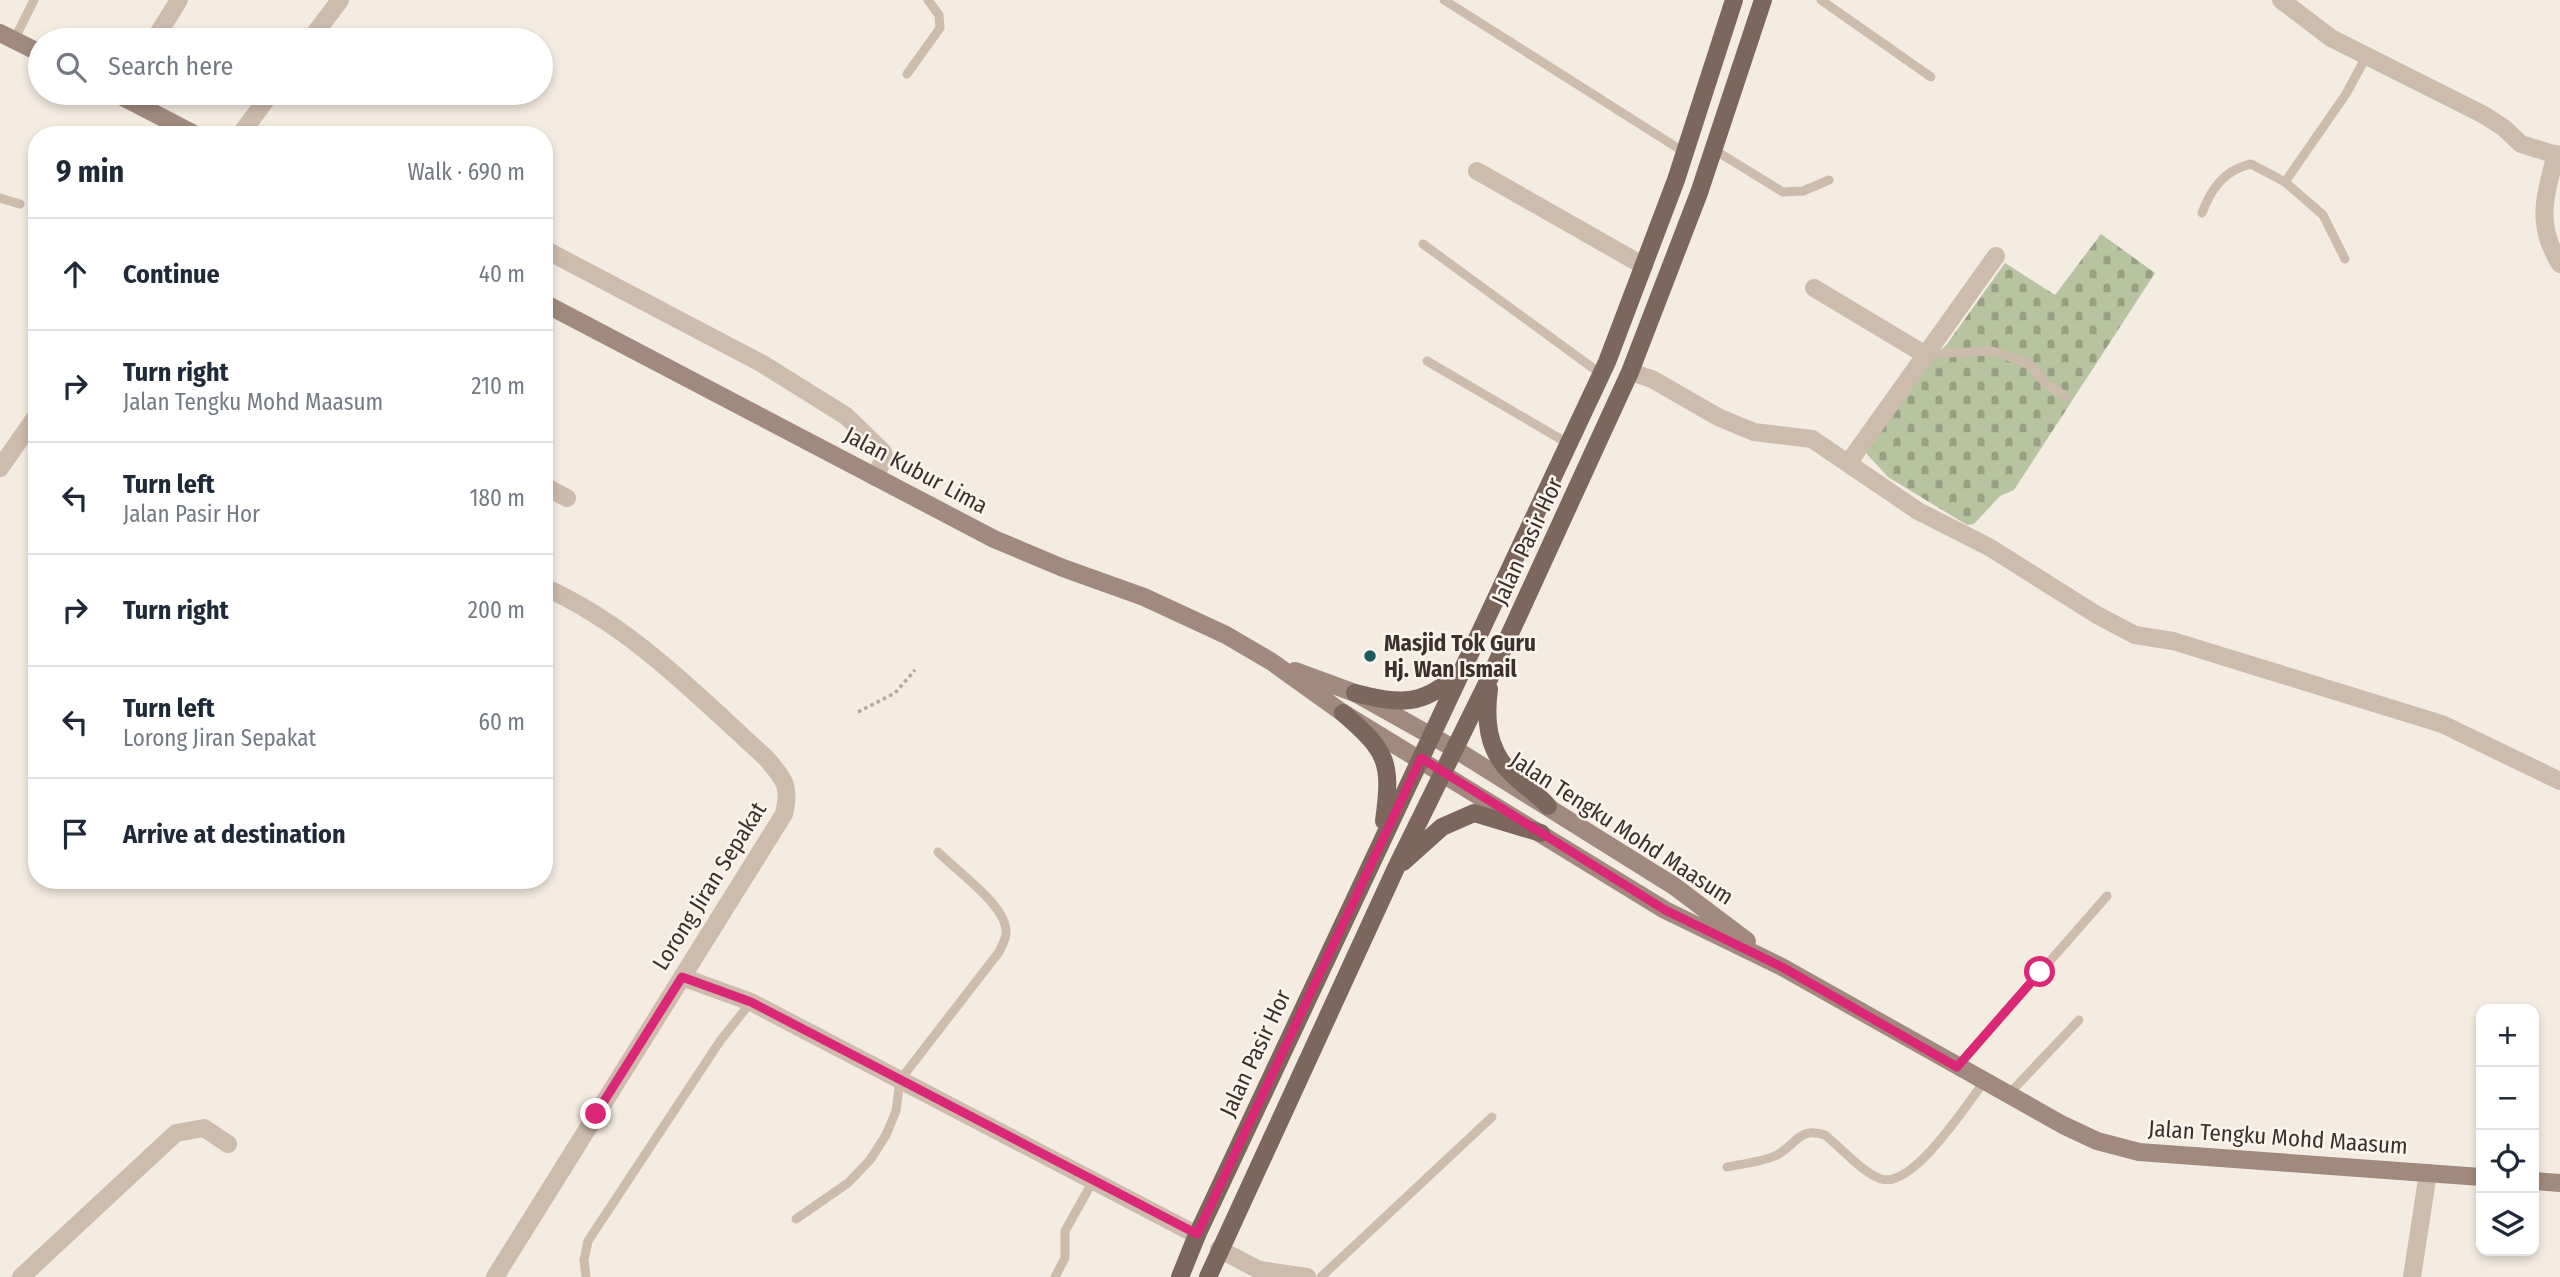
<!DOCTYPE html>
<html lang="en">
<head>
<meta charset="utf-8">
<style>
	body { margin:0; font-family:"Fira Sans Condensed",sans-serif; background:#f6f6f7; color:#1f2937 }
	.controls { position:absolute; right:21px; bottom:21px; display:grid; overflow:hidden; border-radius:14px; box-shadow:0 4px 10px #0003 }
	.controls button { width:63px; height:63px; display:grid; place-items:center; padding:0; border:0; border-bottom:2px solid #e0e1e3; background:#fff; color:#1f2937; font:35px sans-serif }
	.stop { position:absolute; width:21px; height:21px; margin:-16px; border:5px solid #db2777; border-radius:50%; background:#fff }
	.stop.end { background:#db2777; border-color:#fff; box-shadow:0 2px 7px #0008 }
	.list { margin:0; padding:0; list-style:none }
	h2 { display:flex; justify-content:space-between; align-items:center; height:91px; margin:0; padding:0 28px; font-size:30px }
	h2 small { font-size:23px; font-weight:400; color:#747a83 }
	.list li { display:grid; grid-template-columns:46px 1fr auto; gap:21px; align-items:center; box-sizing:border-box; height:112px; padding:0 28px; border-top:2px solid #e0e1e3 }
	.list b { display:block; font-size:26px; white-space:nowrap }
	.list p { margin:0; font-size:23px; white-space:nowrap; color:#747a83 }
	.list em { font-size:23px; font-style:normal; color:#747a83 }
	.icon { flex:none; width:38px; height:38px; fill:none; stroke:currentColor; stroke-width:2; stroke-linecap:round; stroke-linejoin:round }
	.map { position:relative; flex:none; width:2560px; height:1277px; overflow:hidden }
	.search { position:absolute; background:#fff; box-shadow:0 4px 10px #0003; left:28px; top:28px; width:525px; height:77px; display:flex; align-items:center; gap:18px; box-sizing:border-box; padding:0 24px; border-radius:38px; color:#747a83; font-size:26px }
	.panel { position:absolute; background:#fff; box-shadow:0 4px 10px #0003; left:28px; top:126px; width:525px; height:763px; border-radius:28px }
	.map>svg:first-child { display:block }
	.cemetery { fill:url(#cemetery-stones) }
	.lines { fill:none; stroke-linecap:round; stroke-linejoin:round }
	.path { stroke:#b9a596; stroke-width:3.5; stroke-dasharray:3.5 3.5; stroke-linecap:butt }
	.service { stroke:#cdbbac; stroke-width:9 }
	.minor { stroke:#cdbbac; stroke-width:18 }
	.secondary { stroke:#a18a7d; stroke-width:18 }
	.primary { stroke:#7d675c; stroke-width:18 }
	.route { stroke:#db2777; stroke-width:9 }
	.poi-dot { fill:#1f5a5e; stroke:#fbf5ee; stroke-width:2.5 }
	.labels { text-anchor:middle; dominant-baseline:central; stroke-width:5; stroke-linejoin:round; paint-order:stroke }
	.street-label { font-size:23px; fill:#3b302b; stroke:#fbf5ee }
	.poi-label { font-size:23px; font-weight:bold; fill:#3b302b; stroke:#fbf5ee; text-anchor:start }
</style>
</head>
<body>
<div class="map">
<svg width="2560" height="1277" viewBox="0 0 2560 1277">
	<defs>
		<pattern id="cemetery-stones" width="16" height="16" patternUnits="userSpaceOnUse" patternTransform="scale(1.75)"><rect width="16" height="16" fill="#b8c4a0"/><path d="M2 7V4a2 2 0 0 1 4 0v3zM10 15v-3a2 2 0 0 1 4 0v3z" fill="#97a083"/></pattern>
	</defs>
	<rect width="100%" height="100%" fill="#f4ebe1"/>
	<path class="cemetery" d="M 2101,234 L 2155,273 L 2014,490 L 2000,496 L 1974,524 L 1967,525 L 1888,477 L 1864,451 L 1910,382 L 1947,344 L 2005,263 L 2055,295 Z"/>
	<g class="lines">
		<path class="path" d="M 858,712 L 895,693 L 915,670"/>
		<path class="service" d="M 1444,0 L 1684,152
			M 1821,0 L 1931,77
			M 14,40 L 34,0
			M 907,74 L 940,28 L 939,15 L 928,0
			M 1713,149 L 1783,192 L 1803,191 L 1829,180
			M 0,198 L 20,204
			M 2202,213 C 2211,189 2224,170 2251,164 L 2285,182
			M 1423,244 L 1601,374
			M 2345,259 L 2323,215 L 2285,182 L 2346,94 L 2366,57
			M 1926,354 L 1992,351 L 2028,363 L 2046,384 L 2067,397
			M 1427,361 L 1569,444
			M 1957,1067 L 2107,896
			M 2008,1095 L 2079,1020
			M 1727,1167 C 1742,1164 1762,1162 1777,1155 C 1796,1145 1799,1126 1825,1135 C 1839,1146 1864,1174 1881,1179 C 1913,1189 1966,1105 1984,1082
			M 796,1219 L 848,1183 L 870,1160 L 886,1135 L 896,1111 L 900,1080 L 999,952 C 1004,942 1008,935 1005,925 C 1000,902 955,869 938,852
			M 586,1277 L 584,1260 L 588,1241 L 720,1041 L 751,1002
			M 1055,1277 L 1065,1258 L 1065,1231 L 1093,1181
			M 1321,1277 L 1492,1117"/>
		<path class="minor" d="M 2281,0 L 2331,38 L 2484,115 L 2504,128 L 2521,144 L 2560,156
			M 154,40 L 179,0
			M 310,40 L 340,0
			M 240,135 L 271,93
			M 2556,154 C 2545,197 2535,223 2560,264
			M 1477,171 L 1644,266
			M 544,249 L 761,363 L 846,416 L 883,452 L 884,458 L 875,477
			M 1814,288 L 1924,354
			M 1630,372 L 1652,379 L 1718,417 L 1754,432 L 1812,439 L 1918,511 L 1989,547 L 2097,615 L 2135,635 L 2173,641 L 2442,724 L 2560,781
			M 1849,462 L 1996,256
			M 0,468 L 37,415
			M 544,486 L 567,498
			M 682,977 L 751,1002 L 1197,1235
			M 1219,1249 L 1259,1270 L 1307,1277
			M 21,1277 L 176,1133 L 204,1128 L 228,1144
			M 495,1277 L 784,814 C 791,786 784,779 766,758 C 698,696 630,625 544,587
			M 2412,1277 L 2428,1173"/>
		<path class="secondary" d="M 0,33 L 40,53
			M 115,93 L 196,135
			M 544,303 L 994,539 L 1063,568 L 1144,597 L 1226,635 L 1272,662 L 1343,713 L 1665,910 L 1782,967 L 2063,1125 L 2097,1141 L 2139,1152 L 2481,1177
			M 1295,671 L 1355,693 L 1453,748 L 1674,886 L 1747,941
			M 2534,1181 L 2560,1183"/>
		<path class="primary" d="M 1489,689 C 1485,719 1487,749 1510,772 C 1522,785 1537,793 1548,806
			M 1355,693 C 1400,704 1422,707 1458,674
			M 1343,713 C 1388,752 1392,762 1384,821
			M 1403,862 L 1442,827 L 1474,813 L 1541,833
			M 1180,1277 L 1197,1235 L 1607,362 L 1676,180 L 1734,0
			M 1208,1277 L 1396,868 L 1491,675 L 1630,372 L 1699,193 L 1763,0"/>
	</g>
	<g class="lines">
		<path class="route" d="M 596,1114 L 682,977 L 751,1002 L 1197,1234 L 1421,758 L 1665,910 L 1782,967 L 1957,1067 L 2040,972"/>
	</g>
	<circle class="poi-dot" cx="1370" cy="656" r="7"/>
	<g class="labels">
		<g class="street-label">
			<text transform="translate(916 470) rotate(28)">Jalan Kubur Lima</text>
			<text transform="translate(1527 541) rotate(-65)">Jalan Pasir Hor</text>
			<text transform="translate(1622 828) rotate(33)">Jalan Tengku Mohd Maasum</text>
			<text transform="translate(709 886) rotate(-58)">Lorong Jiran Sepakat</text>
			<text transform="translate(1255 1053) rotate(-65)">Jalan Pasir Hor</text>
			<text transform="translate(2278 1137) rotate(4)">Jalan Tengku Mohd Maasum</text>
		</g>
		<g class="poi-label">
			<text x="1384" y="643">Masjid Tok Guru<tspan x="1384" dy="26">Hj. Wan Ismail</tspan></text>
		</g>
	</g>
</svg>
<div class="controls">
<button>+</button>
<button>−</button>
<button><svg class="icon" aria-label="locate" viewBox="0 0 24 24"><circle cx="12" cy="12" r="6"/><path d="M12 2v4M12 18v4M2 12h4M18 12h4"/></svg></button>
<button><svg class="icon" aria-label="layers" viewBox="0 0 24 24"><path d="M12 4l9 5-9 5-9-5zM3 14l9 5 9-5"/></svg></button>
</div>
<div class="stop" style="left:2040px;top:972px"></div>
<div class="stop end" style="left:596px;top:1114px"></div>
<div class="search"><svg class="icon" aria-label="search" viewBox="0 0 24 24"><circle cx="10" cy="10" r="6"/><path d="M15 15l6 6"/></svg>Search here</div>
<section class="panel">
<h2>9 min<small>Walk · 690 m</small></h2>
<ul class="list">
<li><svg class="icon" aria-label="ahead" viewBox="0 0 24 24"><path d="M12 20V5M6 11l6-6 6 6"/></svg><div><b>Continue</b></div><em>40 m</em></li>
<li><svg class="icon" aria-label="right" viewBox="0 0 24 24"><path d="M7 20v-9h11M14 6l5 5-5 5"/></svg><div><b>Turn right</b><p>Jalan Tengku Mohd Maasum</p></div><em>210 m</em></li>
<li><svg class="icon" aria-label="left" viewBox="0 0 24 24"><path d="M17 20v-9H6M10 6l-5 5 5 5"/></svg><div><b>Turn left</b><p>Jalan Pasir Hor</p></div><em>180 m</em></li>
<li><svg class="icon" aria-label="right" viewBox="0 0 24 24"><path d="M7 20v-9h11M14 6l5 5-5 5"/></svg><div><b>Turn right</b></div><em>200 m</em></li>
<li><svg class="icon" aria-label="left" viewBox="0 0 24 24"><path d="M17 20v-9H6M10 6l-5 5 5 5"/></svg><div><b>Turn left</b><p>Lorong Jiran Sepakat</p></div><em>60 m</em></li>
<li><svg class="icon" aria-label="arrive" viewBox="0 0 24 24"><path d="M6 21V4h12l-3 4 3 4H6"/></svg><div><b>Arrive at destination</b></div></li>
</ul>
</section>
</div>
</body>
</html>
